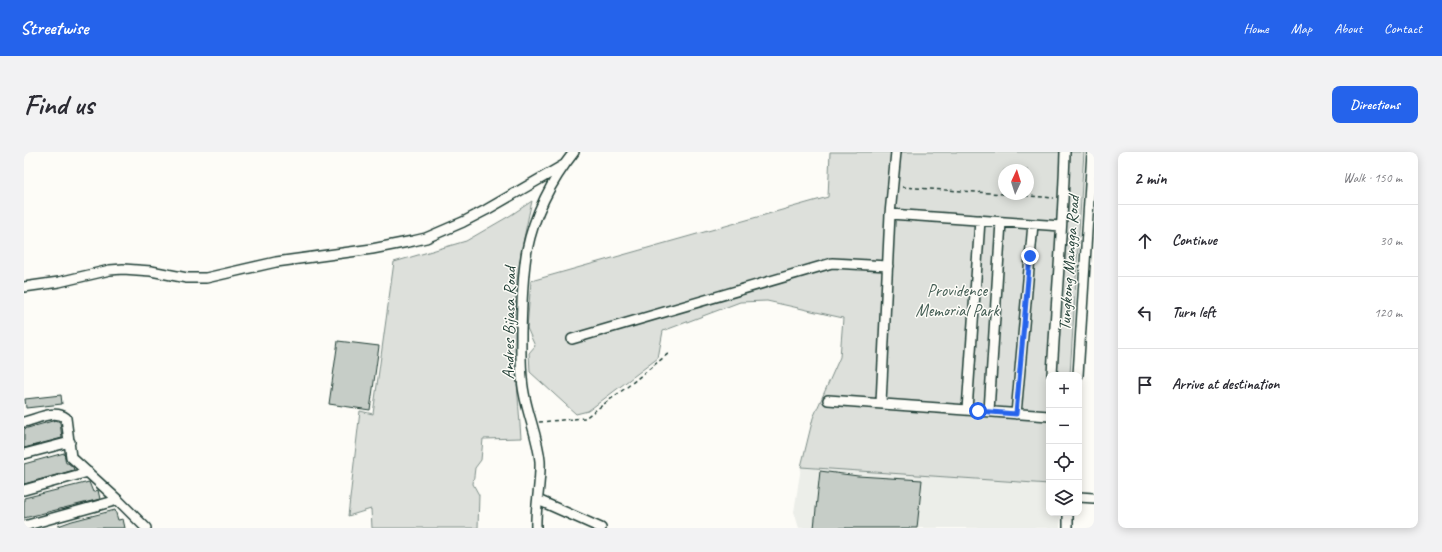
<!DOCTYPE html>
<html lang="en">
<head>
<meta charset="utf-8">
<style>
	body { margin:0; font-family:Caveat,sans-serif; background:#f2f2f3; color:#2b2b33 }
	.controls { position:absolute; right:12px; bottom:12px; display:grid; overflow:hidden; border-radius:8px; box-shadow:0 2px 10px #0003 }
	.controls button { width:36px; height:36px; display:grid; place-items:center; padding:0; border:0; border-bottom:1px solid #e1e1e2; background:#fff; color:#2b2b33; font:20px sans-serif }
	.compass { position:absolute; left:974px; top:12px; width:36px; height:36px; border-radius:50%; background:#fff; box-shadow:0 2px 10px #0003; rotate:4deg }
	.stop { position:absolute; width:12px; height:12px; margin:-9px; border:3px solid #2563eb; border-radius:50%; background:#fff }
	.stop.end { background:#2563eb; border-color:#fff; box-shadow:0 1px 4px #0008 }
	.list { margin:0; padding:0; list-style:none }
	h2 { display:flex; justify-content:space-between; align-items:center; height:52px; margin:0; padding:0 16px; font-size:17px }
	h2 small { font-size:13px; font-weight:400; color:#7c7c81 }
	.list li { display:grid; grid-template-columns:26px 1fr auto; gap:12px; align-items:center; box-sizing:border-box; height:72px; padding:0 16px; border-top:1px solid #e1e1e2 }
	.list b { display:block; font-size:15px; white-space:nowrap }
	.list em { font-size:13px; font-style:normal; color:#7c7c81 }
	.icon { flex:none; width:22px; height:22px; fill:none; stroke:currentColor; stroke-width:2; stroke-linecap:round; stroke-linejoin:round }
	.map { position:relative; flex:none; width:1070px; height:376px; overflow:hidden; border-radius:8px }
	header { display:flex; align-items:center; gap:24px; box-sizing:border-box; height:56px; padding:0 20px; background:#2563eb; color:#fff }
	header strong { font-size:19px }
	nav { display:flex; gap:22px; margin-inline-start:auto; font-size:14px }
	.intro { display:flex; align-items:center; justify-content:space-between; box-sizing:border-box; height:96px; padding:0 24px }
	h1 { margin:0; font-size:28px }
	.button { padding:10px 18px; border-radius:8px; background:#2563eb; color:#fff; font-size:14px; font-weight:700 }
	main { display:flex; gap:24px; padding:0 24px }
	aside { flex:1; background:#fff; border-radius:8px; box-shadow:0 2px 10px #0003 }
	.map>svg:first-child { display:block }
	.built { fill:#eceee9 }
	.green { fill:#dde0db; stroke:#7e8e88; fill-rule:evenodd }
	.building { fill:#c6cdc7; stroke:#1f3d34 }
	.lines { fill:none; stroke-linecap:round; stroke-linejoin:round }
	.minor-casing { stroke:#1f3d34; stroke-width:12 }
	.path { stroke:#1f3d34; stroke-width:1.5; stroke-dasharray:4 3; stroke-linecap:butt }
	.minor { stroke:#fdfcf7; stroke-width:9 }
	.route { stroke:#2563eb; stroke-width:5 }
	.labels { text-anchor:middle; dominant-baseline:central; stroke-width:3; stroke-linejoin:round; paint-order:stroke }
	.street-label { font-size:17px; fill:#1f3d34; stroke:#fdfcf7 }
	.park-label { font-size:17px; fill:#455e55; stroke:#fdfcf7 }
</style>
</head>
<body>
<header>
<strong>Streetwise</strong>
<nav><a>Home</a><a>Map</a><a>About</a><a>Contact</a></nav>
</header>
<div class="intro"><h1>Find us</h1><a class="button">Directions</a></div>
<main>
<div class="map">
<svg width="1070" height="376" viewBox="0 0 1070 376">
	<rect width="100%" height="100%" fill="#fdfcf7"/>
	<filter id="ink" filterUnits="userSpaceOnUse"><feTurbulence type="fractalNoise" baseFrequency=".025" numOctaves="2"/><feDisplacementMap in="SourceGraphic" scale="8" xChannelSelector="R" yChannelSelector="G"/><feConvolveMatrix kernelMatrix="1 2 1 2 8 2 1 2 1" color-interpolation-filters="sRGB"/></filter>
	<g filter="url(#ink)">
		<path class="built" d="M 777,315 L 1025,332 L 1025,361 L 1037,361 L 1036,376 L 775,376 L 770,360 Z"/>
		<path class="green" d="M 806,0 L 1060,0 L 1046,223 L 1025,223 L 1025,332 L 777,315 L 789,266 L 816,205 L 819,166 L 743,149 L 716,150 L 639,179 L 634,206 L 564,259 L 552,262 L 506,220 L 505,201 L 511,194 L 503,176 L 507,129 L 804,45 ZM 980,18 L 1004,18 L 1004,42 L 980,42 Z
			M 508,49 C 500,84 492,121 491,158 C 490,201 494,244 497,286 L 459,287 L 457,308 L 451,316 L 449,332 L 455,343 L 454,376 L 348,376 L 347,357 L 324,364 L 336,259 L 349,262 L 370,110 L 442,89 L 487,63 Z"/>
		<path class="building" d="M 314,189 L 355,194 L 346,258 L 305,252 Z
			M 37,243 L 38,252 L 2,256 L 1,247 Z
			M 32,268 L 36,270 L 38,286 L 0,296 L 0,277 Z
			M 40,301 L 42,311 L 44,311 L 49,315 L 50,318 L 0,332 L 0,312 Z
			M 796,319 L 834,324 L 898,328 L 893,376 L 790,376 Z
			M 65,330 L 69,340 L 74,338 L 76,347 L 0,366 L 0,346 Z
			M 91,358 L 94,368 L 99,367 L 101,376 L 35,376 L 34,374 L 48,369 Z"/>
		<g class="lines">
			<g class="minor-casing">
				<path id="minor" d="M 866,62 L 1037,74
					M 0,135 L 35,130 L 86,118 L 99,117 L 127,119 L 163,126 L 182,126 L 252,110 L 348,97 L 389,89 L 402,86 L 439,70 L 462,58 L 540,13
					M 548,187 L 808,111 L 864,114
					M 1028,223 C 1032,149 1039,74 1041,0
					M 1054,223 L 1068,0
					M 804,248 L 1025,264
					M 857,251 L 866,62 L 872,0
					M 943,258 L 956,68
					M 965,259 L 977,70
					M 992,262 L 1009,72
					M 0,270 C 13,267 31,257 42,266 L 47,305 L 94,348 L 122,376
					M 0,302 L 46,290
					M 0,338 L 64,320
					M 1055,345 L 1070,346
					M 514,348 L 577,376
					M 0,374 L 94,348
					M 512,376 C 511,354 517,332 516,309 C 514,286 504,264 500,241 C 496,221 497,200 497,180 C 498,153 498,125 503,98 C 510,63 528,28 550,0
					M 1044,376 L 1044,361"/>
			</g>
			<path class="path" d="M 878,35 L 980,42
				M 980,42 L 1030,46
				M 515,270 L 561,266 L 603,235 L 645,201"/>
			<use href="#minor" class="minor"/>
		</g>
	</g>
	<g class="lines" filter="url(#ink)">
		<path class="route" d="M 954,259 L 992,262 L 1006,104"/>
	</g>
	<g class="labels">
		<g class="street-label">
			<text transform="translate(1045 111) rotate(-86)">Tungkong Mangga Road</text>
			<text transform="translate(485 171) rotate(-89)">Andres Bijasa Road</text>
		</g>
		<g class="park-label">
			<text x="933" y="138">Providence<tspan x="933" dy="20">Memorial Park</tspan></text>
		</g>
	</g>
</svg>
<div class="controls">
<button>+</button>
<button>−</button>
<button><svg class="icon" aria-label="locate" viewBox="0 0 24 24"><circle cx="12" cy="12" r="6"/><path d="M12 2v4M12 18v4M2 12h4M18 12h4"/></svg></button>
<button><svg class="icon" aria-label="layers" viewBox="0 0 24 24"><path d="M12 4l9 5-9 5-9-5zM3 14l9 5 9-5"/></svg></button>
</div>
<svg class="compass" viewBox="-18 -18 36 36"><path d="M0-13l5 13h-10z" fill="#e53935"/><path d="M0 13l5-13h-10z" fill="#7c7c81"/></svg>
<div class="stop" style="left:954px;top:259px"></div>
<div class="stop end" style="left:1006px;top:104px"></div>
</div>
<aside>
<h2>2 min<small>Walk · 150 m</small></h2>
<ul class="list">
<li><svg class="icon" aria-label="ahead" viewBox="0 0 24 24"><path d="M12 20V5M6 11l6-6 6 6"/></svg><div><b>Continue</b></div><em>30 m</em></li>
<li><svg class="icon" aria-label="left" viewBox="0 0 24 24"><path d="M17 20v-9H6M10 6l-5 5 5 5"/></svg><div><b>Turn left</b></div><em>120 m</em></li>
<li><svg class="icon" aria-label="arrive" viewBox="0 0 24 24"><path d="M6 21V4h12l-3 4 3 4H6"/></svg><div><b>Arrive at destination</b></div></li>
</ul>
</aside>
</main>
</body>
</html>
